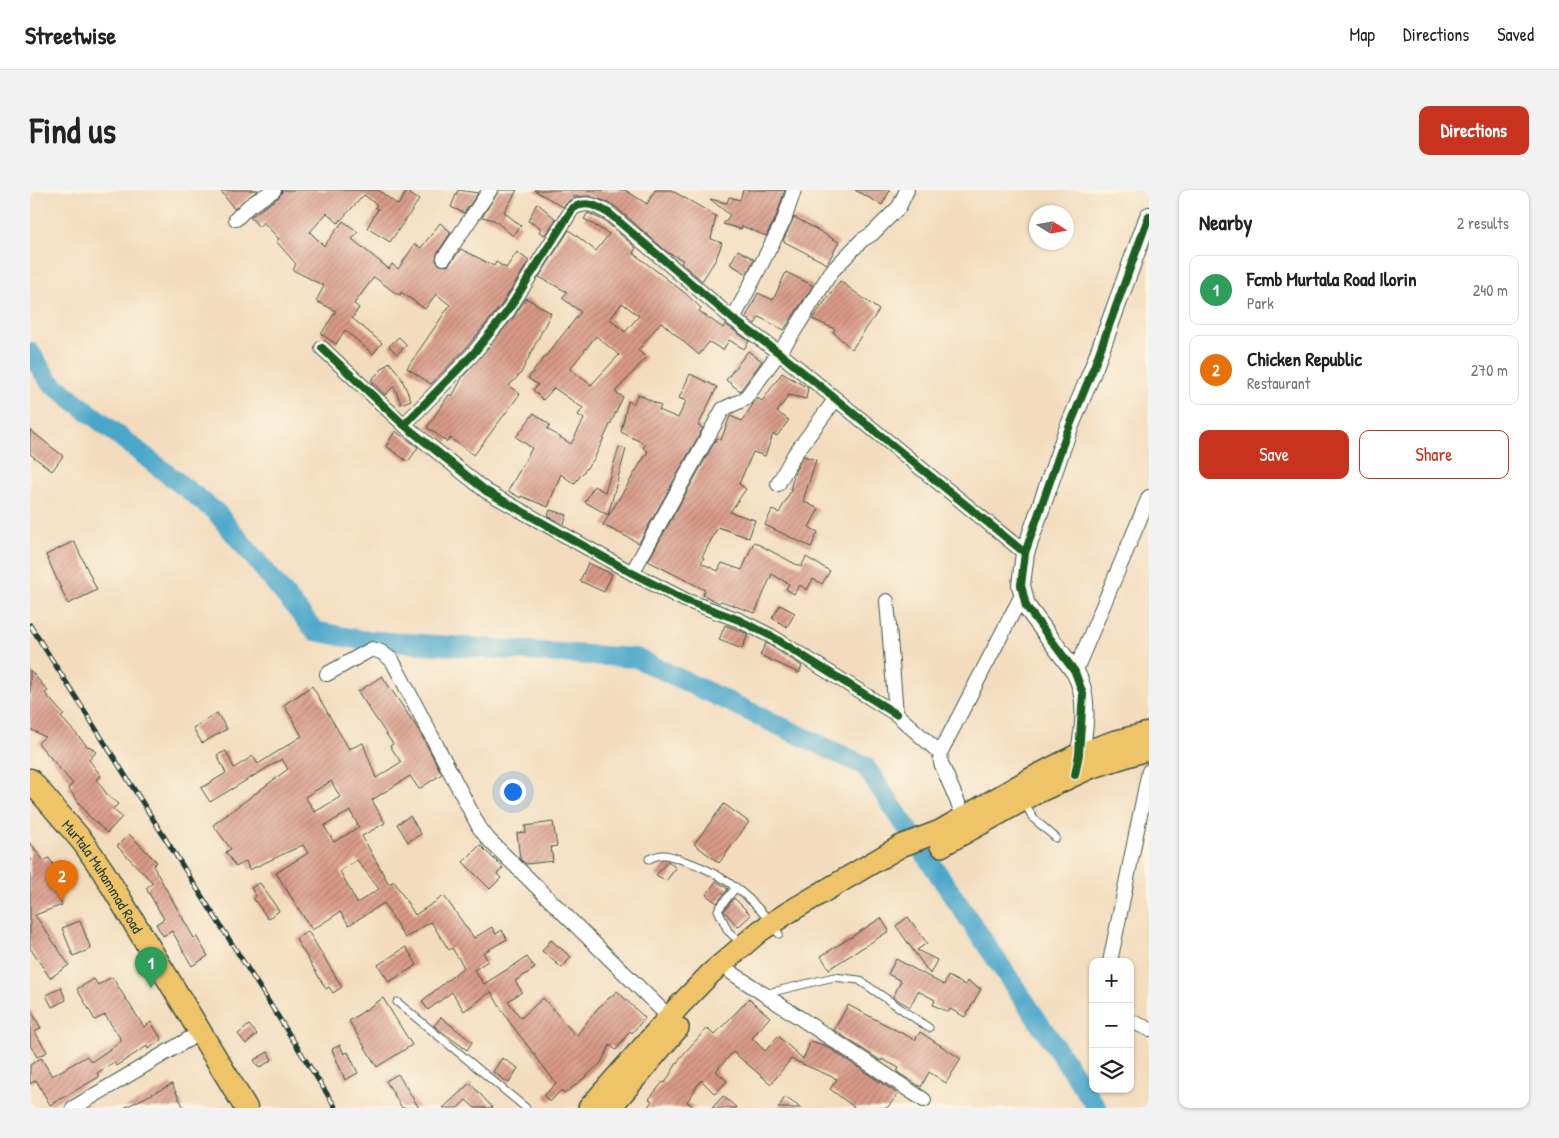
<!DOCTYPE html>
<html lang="en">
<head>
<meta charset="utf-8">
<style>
	body { margin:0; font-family:"Patrick Hand",sans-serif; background:#f2f2f2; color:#222 }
	.controls { position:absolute; right:15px; bottom:15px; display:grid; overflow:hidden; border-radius:10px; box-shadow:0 1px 4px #0004 }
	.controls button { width:45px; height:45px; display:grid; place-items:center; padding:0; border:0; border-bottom:1px solid #e0e0e0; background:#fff; color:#222; font:25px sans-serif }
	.compass { position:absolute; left:999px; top:15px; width:45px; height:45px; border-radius:50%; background:#fff; box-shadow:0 1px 4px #0004; rotate:101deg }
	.you { position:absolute; left:482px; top:601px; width:18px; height:18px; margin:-12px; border:4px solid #fff; border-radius:50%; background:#1a73e8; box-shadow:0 0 0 8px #1a73e833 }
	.badge { display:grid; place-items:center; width:32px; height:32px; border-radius:50%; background:#c8321e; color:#fff; font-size:16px; font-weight:700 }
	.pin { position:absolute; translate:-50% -41px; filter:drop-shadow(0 1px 2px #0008) }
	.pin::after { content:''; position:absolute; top:26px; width:18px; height:15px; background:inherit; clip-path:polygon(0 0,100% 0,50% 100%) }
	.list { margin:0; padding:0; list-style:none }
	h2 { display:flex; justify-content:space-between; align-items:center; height:65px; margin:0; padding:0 20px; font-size:21px }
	h2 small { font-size:16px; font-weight:400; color:#767676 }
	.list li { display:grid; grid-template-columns:32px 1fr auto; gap:15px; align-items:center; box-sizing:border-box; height:70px; margin:0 10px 10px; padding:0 10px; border:1px solid #e0e0e0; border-radius:10px }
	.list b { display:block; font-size:19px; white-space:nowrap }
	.list p { margin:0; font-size:16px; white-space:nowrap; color:#767676 }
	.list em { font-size:16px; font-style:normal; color:#767676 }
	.actions { display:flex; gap:10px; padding:15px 20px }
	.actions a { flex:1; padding:11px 0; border:1px solid #c8321e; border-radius:10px; text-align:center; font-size:18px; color:#c8321e }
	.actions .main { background:#c8321e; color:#fff }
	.icon { flex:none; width:28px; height:28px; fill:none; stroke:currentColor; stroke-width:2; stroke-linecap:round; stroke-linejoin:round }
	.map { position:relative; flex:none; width:1119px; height:918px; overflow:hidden; border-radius:10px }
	header { display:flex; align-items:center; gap:30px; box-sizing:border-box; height:70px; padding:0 25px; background:#fff; border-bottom:1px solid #e0e0e0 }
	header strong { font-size:24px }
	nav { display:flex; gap:28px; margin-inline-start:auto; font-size:18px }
	.intro { display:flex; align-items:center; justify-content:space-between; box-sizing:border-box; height:120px; padding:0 30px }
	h1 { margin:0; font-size:35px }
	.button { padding:12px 22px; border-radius:10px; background:#c8321e; color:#fff; font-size:18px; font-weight:700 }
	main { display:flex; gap:30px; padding:0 30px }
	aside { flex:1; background:#fff; border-radius:10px; box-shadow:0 1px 4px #0004 }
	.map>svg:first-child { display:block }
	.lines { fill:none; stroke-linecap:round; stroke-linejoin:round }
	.river { stroke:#4ca7ca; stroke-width:20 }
	.building { fill:url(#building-hatch); fill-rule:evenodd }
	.service-casing { stroke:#3f5549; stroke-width:9 }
	.minor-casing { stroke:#3f5549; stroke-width:16 }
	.tertiary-casing { stroke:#3f5549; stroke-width:20 }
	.primary-casing { stroke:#3f5549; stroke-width:24 }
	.trunk-casing { stroke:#3f5549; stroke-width:25 }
	.service { stroke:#fff; stroke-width:7 }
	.minor { stroke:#fff; stroke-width:14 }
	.tertiary { stroke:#fff; stroke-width:18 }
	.primary { stroke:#efc469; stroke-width:21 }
	.trunk { stroke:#efc469; stroke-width:22 }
	.rail-casing { stroke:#1f3d34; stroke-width:5 }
	.rail { stroke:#fcf5e5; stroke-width:3; stroke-dasharray:9; stroke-linecap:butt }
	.cycleway-casing { stroke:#fcf5e5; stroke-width:11 }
	.cycleway { stroke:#1b5e20; stroke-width:8 }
	.labels { text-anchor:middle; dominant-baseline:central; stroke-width:4; stroke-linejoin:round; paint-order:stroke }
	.street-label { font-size:15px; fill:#1f3d34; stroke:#fcf5e5 }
</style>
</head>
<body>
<header>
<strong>Streetwise</strong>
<nav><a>Map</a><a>Directions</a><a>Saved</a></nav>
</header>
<div class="intro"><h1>Find us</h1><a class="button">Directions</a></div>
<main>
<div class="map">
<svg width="1119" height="918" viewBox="0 0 1119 918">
	<defs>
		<pattern id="building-hatch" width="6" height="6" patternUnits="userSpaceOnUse" patternTransform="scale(1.25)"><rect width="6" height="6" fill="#d99988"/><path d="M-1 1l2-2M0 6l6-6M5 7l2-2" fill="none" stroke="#af7e70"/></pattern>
	</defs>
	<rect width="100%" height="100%" fill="#fcf5e5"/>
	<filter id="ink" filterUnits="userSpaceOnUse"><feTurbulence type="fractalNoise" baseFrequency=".02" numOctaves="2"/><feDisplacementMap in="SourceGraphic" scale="10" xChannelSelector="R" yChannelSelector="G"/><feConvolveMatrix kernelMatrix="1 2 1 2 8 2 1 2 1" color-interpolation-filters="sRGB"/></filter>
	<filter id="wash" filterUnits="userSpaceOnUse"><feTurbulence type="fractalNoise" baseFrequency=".0096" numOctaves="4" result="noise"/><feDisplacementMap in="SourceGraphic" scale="20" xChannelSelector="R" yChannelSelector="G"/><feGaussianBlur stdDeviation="1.12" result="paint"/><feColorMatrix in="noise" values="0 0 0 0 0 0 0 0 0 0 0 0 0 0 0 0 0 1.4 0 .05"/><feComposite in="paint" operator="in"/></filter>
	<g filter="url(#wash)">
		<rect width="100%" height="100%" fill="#f3dcbd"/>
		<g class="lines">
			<path class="river" d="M 0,162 L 19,191 L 186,322 L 285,441 L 331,450 L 606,468 L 835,576 L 1067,918"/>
		</g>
		<g id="blocks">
			<path class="building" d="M 190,0 L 228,0 L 204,19 Z
				M 253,0 L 348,0 L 368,15 L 377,2 L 389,10 L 360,52 L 337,38 L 348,19 L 345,17 L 347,15 L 334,5 L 308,33 L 297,23 L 280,42 L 294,56 L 313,31 L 328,42 L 322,49 L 359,79 L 362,74 L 368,79 L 385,54 L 391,58 L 410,33 L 421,42 L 407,64 L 406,71 L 410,75 L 418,76 L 431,59 L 464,76 L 466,72 L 476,78 L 487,62 L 499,71 L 470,117 L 436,158 L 401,194 L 377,178 L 420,115 L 406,104 L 395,119 L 371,102 L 370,105 L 364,102 L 344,87 L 324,114 L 329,118 L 322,128 L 352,153 L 343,164 L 315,140 L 306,154 L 291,144 L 306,121 L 286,111 L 294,96 L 263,80 L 266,74 L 246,51 L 249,49 L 233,32 L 229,37 L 220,27 L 249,7 Z
				M 428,0 L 448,3 L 434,23 L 421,17 Z
				M 469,0 L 487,0 L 474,22 L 491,36 L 483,46 L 464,30 L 452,27 Z
				M 504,0 L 595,0 L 617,14 L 625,0 L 641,0 L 686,26 L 681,49 L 692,53 L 686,69 L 672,91 L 651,73 L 653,70 L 637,62 L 586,17 L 575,11 L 559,6 L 543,7 L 533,17 Z
				M 713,0 L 755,0 L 746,27 L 736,46 L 712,36 L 711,39 L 693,34 L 700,25 L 680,9 L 697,13 L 699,7 L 710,10 Z
				M 825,0 L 860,0 L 852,15 Z
				M 507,13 L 526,29 L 515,45 L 509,42 L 511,38 L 498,31 Z
				M 558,23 L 575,31 L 606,58 L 603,63 L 655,103 L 671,118 L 669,121 L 693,138 L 695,134 L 719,151 L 714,159 L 699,150 L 693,160 L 679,152 L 669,165 L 631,132 L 608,160 L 616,168 L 585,202 L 593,207 L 564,269 L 544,294 L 531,284 L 518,317 L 491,306 L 491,308 L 478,301 L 502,258 L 486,247 L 504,223 L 520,235 L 517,239 L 541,254 L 554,229 L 548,225 L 553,218 L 524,198 L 513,210 L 503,200 L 508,195 L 498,188 L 551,122 L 532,108 L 537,102 L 509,87 L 539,40 L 566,61 L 579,44 L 554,29 ZM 592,113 L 609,126 L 595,142 L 580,129 ZM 566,146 L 589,165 L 561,195 L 540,179 Z
				M 764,27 L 809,52 L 797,74 L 753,51 Z
				M 708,60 L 724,69 L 717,84 L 700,74 Z
				M 756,82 L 782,95 L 782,97 L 754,140 L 729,127 L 725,134 L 716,127 L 728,103 L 743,110 Z
				M 810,91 L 849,120 L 822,159 L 803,142 L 805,139 L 782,129 Z
				M 496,108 L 521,123 L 491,183 L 479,196 L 490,204 L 444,265 L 420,248 L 417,252 L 397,237 L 419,205 L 423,205 L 432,188 L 484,127 Z
				M 369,147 L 377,155 L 367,164 L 359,156 Z
				M 718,161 L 732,171 L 710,201 L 696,190 Z
				M 359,172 L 370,185 L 381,210 L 371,214 L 364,196 L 355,205 L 341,190 Z
				M 752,183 L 778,198 L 776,209 L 759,205 L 747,222 L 759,230 L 747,246 L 743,244 L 735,266 L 723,262 L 709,294 L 716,299 L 700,322 L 725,330 L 719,348 L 688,337 L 672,367 L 674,368 L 671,373 L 688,381 L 692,373 L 712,380 L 724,352 L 771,377 L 776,367 L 800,381 L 792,394 L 783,389 L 777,400 L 770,395 L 764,404 L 756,399 L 759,394 L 742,384 L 725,423 L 691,411 L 689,413 L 673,405 L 675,400 L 618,371 L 687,248 L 691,250 L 700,226 L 712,231 L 727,208 L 732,211 Z
				M 660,184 L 687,197 L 668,236 L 673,238 L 609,353 L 573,335 L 618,261 L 613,258 L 615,254 L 591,242 L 598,211 L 603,214 L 608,204 L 631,216 L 629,220 L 648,228 L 656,211 L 649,208 Z
				M 0,240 L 33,266 L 22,281 L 0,264 Z
				M 365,241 L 388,257 L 378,272 L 356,256 Z
				M 589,257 L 596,259 L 578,325 L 555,312 L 564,296 L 575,302 Z
				M 774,266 L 786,270 L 773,311 L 789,319 L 779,337 L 788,342 L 781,357 L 735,335 L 742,320 L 749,323 L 762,299 L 760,299 L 766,279 Z
				M 520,320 L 537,325 L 534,334 L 518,326 Z
				M 44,351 L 67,400 L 38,414 L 16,365 Z
				M 558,373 L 582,384 L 574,402 L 550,391 Z
				M 750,415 L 765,423 L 757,437 L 742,428 Z
				M 695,435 L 718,444 L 712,459 L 689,450 Z
				M 736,453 L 772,476 L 769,483 L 730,465 Z
				M 0,480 L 18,501 L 15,503 L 34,525 L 31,527 L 58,557 L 59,556 L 66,562 L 59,570 L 71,586 L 66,589 L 79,607 L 88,614 L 83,619 L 92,627 L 77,643 L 58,625 L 38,598 L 43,594 L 8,553 L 15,547 L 0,539 Z
				M 352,486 L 388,539 L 412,584 L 389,599 L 380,586 L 342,610 L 355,633 L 332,646 L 359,694 L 364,691 L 385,725 L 414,706 L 444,748 L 462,737 L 466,744 L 472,740 L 477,749 L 453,763 L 458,771 L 444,780 L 454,794 L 497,767 L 505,778 L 485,791 L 492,802 L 478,811 L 491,828 L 513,808 L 546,846 L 568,818 L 587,801 L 615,828 L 602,843 L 600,841 L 586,860 L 580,855 L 571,873 L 553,889 L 534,904 L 531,900 L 520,912 L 514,906 L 526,893 L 478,830 L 461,802 L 434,821 L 422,802 L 398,820 L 392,811 L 434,777 L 422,758 L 419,760 L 401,732 L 375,748 L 354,713 L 319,735 L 310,722 L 282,740 L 246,683 L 278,663 L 273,655 L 219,680 L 216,671 L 206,677 L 196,662 L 201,659 L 183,635 L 258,579 L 252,569 L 180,612 L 171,598 L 196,583 L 187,565 L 196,561 L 204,578 L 223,566 L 228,574 L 272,546 L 254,515 L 282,496 L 319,559 L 333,553 L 346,588 L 371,572 L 360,556 L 363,554 L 328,502 ZM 301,591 L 310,607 L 285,622 L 275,607 ZM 320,621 L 329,637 L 304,652 L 294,636 ZM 327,670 L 349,699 L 327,713 L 310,681 Z
				M 187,523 L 197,539 L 172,553 L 163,538 Z
				M 694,614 L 719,632 L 689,673 L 664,654 Z
				M 380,626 L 391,644 L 378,652 L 367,634 Z
				M 523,632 L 527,656 L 521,657 L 523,671 L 496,674 L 490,669 L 487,643 L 496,642 L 495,636 Z
				M 99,644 L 127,672 L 123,676 L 164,748 L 166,746 L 178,766 L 162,776 L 142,741 L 133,746 L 126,734 L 134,729 L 116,698 L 123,693 L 87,656 Z
				M 0,653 L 14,671 L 19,668 L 30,685 L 23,689 L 32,715 L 5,725 L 39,775 L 20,788 L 0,758 Z
				M 450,655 L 473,678 L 467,684 L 471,688 L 460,699 L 433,672 Z
				M 638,671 L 646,678 L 636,691 L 626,685 Z
				M 686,691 L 698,699 L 687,713 L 676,705 Z
				M 230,693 L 249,721 L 238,729 L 223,708 L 226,706 L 221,698 Z
				M 704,708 L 721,725 L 708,737 L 694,721 Z
				M 878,727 L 897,753 L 887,760 L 907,770 L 900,784 L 866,736 Z
				M 851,728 L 859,741 L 799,779 L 791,766 Z
				M 50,731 L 61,759 L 43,766 L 32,738 Z
				M 278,741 L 312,797 L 303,803 L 299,797 L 296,799 L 266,749 Z
				M 521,750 L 541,767 L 532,778 L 512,761 Z
				M 376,757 L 387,775 L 359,792 L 348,775 Z
				M 866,769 L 914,795 L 918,786 L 935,795 L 937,791 L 951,799 L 935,827 L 920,819 L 918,822 L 903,815 L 905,810 L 888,801 L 880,817 L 863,807 L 871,791 L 858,784 Z
				M 82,787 L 114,837 L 121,832 L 132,850 L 118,859 L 117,856 L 86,876 L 84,872 L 67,883 L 69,887 L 20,915 L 6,890 L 0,894 L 0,875 L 11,868 L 22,886 L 57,866 L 61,872 L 92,851 L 75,825 L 65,830 L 47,799 L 64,789 L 68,795 Z
				M 31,798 L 36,810 L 22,817 L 16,805 Z
				M 353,808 L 382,855 L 347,877 L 319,831 Z
				M 719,809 L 740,827 L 722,848 L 735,861 L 748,846 L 773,869 L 781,851 L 796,856 L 868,904 L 857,918 L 825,918 L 800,899 L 807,889 L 761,869 L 741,894 L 703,862 L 686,881 L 697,891 L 685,904 L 671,890 L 657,912 L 665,918 L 617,918 L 622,911 L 619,909 L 633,892 L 635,893 L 650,868 L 677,838 L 684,845 Z
				M 818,815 L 885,850 L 890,842 L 931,869 L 916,893 L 899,882 L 891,897 L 867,882 L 869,878 L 852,869 L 851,871 L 804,840 Z
				M 0,819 L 11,838 L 5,842 L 17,862 L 7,867 L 0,855 Z
				M 411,827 L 442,852 L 437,860 L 404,836 Z
				M 219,835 L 227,844 L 216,854 L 208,844 Z
				M 310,855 L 314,864 L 318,862 L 328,883 L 315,890 L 302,859 Z
				M 238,862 L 242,870 L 229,878 L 224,870 Z
				M 472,868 L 488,878 L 479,893 L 463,882 Z
				M 368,884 L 389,918 L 372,918 L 356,891 Z
				M 440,893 L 463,918 L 445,918 L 436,910 L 428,918 L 413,918 Z
				M 142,894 L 154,918 L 94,918 Z
				M 693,906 L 707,918 L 682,918 Z
				M 755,907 L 771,918 L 748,918 Z"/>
		</g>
	</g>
	<g filter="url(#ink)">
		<use href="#blocks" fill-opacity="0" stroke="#3f5549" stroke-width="1"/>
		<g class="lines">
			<g class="service-casing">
				<path id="service" d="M 994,613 L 1004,629 L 1026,648
					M 619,669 C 633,662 638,665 652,670 C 692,682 725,709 749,744
					M 706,697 L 688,720 L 698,741 L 712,754
					M 734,804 L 804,787 L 829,790 L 899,838
					M 367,812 L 496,918"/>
			</g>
			<g class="minor-casing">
				<path id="minor" d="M 206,29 L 219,16 L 244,0
					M 414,68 L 460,0
					M 703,129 L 754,30 L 764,0
					M 292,158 L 374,235 L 456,301 L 602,383 L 655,410 L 709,430 L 741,446 L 866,524
					M 374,235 L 443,164 L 477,122 L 543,18 C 557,10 567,16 580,24 L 703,129 L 748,162 L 995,363
					M 748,294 L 764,265 L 805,210
					M 602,383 L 693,219 L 715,209 L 761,146 L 801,82 L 832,50 L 842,44 L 869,17 L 877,0
					M 857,411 L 866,524 L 910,563
					M 1045,482 L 1119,307
					M 297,484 L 342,459 L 351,462 L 362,470 L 449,637 L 458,649 L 639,827
					M 934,627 L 911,573 L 910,563 L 992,405
					M 1080,772 L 1119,581
					M 702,783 L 894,910
					M 1100,831 L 1119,839
					M 43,918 L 159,849"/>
			</g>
			<g class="tertiary-casing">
				<path id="tertiary" d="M 1047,576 C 1053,549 1061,508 1045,482 L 996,416 L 991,395 L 995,363 L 1036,245 L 1064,177 L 1119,26"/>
			</g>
			<g class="primary-casing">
				<path id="primary" d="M 911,656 L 1006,603 L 1060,578 L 1119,559
					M 559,918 L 649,816 L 680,784 L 730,741 L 759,722 L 871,656 L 910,641 L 1002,588 L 1049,564 L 1083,552 L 1119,543
					M 580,918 L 648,838"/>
			</g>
			<g class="trunk-casing">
				<g id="trunk">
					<path id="s1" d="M 0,590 L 53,652 L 73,681 L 216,918"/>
				</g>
			</g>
			<use href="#service" class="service"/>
			<use href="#minor" class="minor"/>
			<use href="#tertiary" class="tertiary"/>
			<use href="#primary" class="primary"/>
			<use href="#trunk" class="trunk"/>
			<g class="rail-casing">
				<path id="rail" d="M 0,435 L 306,918"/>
			</g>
			<use href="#rail" class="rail"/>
			<g class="cycleway-casing">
				<path id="cycleway" d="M 292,158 L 374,235 L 456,301 L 602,383 L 655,410 L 709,430 L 741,446 L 866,524
					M 374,235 L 443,164 L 477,122 L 543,18 C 557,10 567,16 580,24 L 703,129 L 748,162 L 995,363
					M 1045,585 L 1049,564 L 1053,504 L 1045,482 L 996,416 L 991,395 L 995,363 L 1036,245 L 1064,177 L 1119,26"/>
			</g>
			<use href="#cycleway" class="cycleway"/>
		</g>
	</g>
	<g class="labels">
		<g class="street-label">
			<text stroke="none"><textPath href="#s1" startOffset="121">Murtala Muhammad Road</textPath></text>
		</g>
	</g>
</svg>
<div class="controls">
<button>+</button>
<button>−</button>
<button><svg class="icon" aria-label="layers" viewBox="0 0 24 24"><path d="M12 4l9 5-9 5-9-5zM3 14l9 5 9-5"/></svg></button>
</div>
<svg class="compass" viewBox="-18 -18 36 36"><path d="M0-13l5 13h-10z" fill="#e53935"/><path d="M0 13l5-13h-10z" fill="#767676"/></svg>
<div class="you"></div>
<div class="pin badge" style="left:121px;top:798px;background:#2e9e5b">1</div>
<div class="pin badge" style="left:32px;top:711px;background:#e8710a">2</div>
</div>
<aside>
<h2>Nearby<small>2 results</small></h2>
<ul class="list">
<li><span class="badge" style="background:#2e9e5b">1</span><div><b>Fcmb Murtala Road Ilorin</b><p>Park</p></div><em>240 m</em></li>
<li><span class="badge" style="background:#e8710a">2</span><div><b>Chicken Republic</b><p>Restaurant</p></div><em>270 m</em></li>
</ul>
<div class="actions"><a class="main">Save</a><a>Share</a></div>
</aside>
</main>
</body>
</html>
